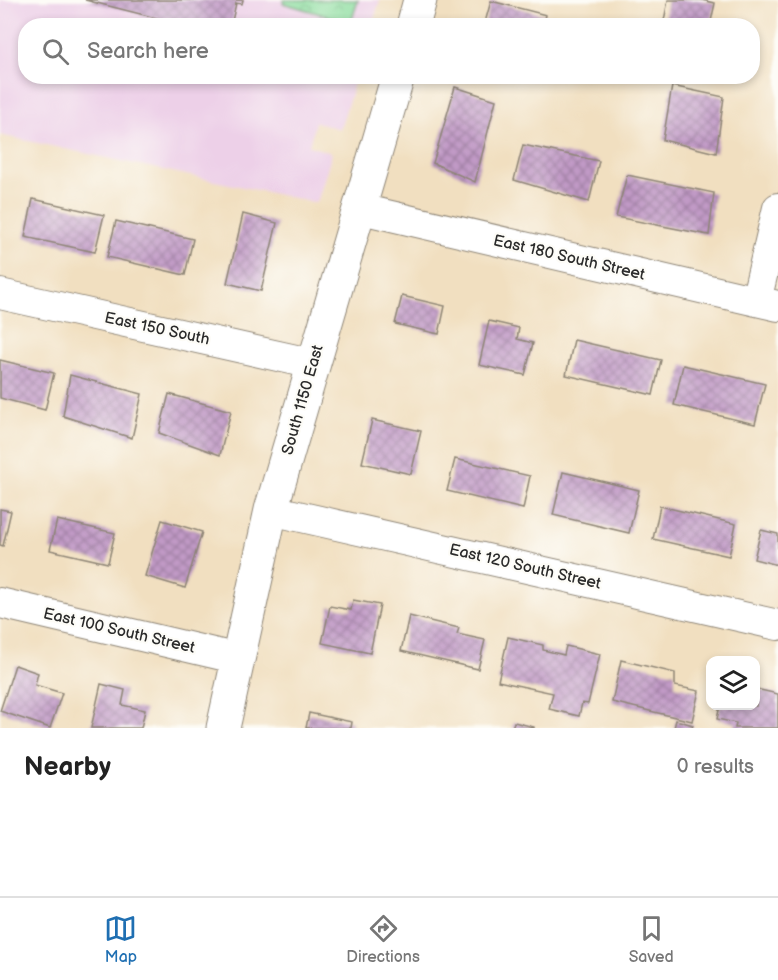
<!DOCTYPE html>
<html lang="en">
<head>
<meta charset="utf-8">
<style>
	body { margin:0; font-family:"Balsamiq Sans",sans-serif; background:#f6f6f6; color:#222 }
	.controls { position:absolute; right:18px; bottom:18px; display:grid; overflow:hidden; border-radius:12px; box-shadow:0 3px 9px #0003 }
	.controls button { width:54px; height:54px; display:grid; place-items:center; padding:0; border:0; border-bottom:2px solid #e0e0e0; background:#fff; color:#222; font:30px sans-serif }
	.list { margin:0; padding:0; list-style:none }
	h2 { display:flex; justify-content:space-between; align-items:center; height:78px; margin:0; padding:0 24px; font-size:26px }
	h2 small { font-size:20px; font-weight:400; color:#767676 }
	.icon { flex:none; width:33px; height:33px; fill:none; stroke:currentColor; stroke-width:2; stroke-linecap:round; stroke-linejoin:round }
	.map { position:relative; flex:none; width:778px; height:728px; overflow:hidden }
	.search { position:absolute; background:#fff; box-shadow:0 3px 9px #0003; left:18px; right:18px; top:18px; height:66px; display:flex; align-items:center; gap:15px; box-sizing:border-box; padding:0 21px; border-radius:24px; color:#767676; font-size:22px }
	.sheet { height:168px; background:#fff }
	nav { display:flex; justify-content:space-around; align-items:center; box-sizing:border-box; height:84px; border-top:2px solid #e0e0e0; background:#fff; font-size:16px; color:#767676 }
	nav a { display:grid; justify-items:center; gap:3px }
	nav .on { color:#1f6fb2 }
	.map>svg:first-child { display:block }
	.built { fill:#edd0e8 }
	.park { fill:url(#park-crowns); stroke:#5a8464; stroke-width:1.5 }
	.building { fill:url(#building-cross-hatch) }
	.lines { fill:none; stroke-linecap:round; stroke-linejoin:round }
	.street-casing { stroke:#8e8576; stroke-width:32 }
	.secondary-casing { stroke:#8e8576; stroke-width:35 }
	.street { stroke:#fff; stroke-width:30 }
	.secondary { stroke:#fff; stroke-width:33 }
	.labels { text-anchor:middle; dominant-baseline:central; stroke-width:4.5; stroke-linejoin:round; paint-order:stroke }
	.street-label { font-size:16px; fill:#2b2b2b; stroke:#fdfcf7 }
</style>
</head>
<body>
<div class="map">
<svg width="778" height="728" viewBox="0 0 778 728">
	<defs>
		<pattern id="park-crowns" width="20" height="18" patternUnits="userSpaceOnUse" patternTransform="scale(1.5)"><rect width="20" height="18" fill="#8add9e"/><path d="M2 6a3 3 0 1 1 6 0M12 15a3 3 0 1 1 6 0" fill="none" stroke="#77be88"/></pattern>
		<pattern id="building-cross-hatch" width="8" height="8" patternUnits="userSpaceOnUse" patternTransform="scale(1.5)"><rect width="8" height="8" fill="#c19ac6"/><path d="M0 0l8 8M0 8l8-8" fill="none" stroke="#9d7ea1"/></pattern>
	</defs>
	<rect width="100%" height="100%" fill="#fdfcf7"/>
	<filter id="ink" filterUnits="userSpaceOnUse"><feTurbulence type="fractalNoise" baseFrequency=".0167" numOctaves="2"/><feDisplacementMap in="SourceGraphic" scale="12" xChannelSelector="R" yChannelSelector="G"/><feConvolveMatrix kernelMatrix="1 2 1 2 8 2 1 2 1" color-interpolation-filters="sRGB"/></filter>
	<filter id="wash" filterUnits="userSpaceOnUse"><feTurbulence type="fractalNoise" baseFrequency=".008" numOctaves="4" result="noise"/><feDisplacementMap in="SourceGraphic" scale="24" xChannelSelector="R" yChannelSelector="G"/><feGaussianBlur stdDeviation="1.35" result="paint"/><feColorMatrix in="noise" values="0 0 0 0 0 0 0 0 0 0 0 0 0 0 0 0 0 1.4 0 .05"/><feComposite in="paint" operator="in"/></filter>
	<g filter="url(#wash)">
		<rect width="100%" height="100%" fill="#f1dfc0"/>
		<path class="built" d="M 0,0 L 380,0 L 372,25 L 26,26 L 26,76 L 356,77 L 340,129 L 315,122 L 309,146 L 332,153 L 317,203 L 0,135 Z"/>
		<path class="park" d="M 284,0 L 358,0 L 351,23 L 283,3 Z"/>
		<g id="blocks">
			<path class="building" d="M 85,0 L 243,0 L 242,4 L 236,3 L 231,26 L 188,26 Z
				M 668,0 L 701,0 L 715,3 L 710,26 L 663,26 Z
				M 491,1 L 546,15 L 543,26 L 484,26 Z
				M 672,86 L 724,97 L 716,153 L 663,140 Z
				M 455,87 L 496,100 L 475,182 L 433,163 Z
				M 523,145 L 599,161 L 589,202 L 514,180 Z
				M 627,175 L 714,193 L 709,235 L 616,217 Z
				M 33,199 L 104,215 L 95,252 L 25,237 Z
				M 243,214 L 277,223 L 261,291 L 227,283 Z
				M 116,221 L 193,239 L 185,275 L 107,257 Z
				M 402,296 L 445,306 L 439,334 L 395,324 Z
				M 489,321 L 519,328 L 517,339 L 533,343 L 525,375 L 479,365 Z
				M 574,340 L 661,360 L 653,395 L 566,375 Z
				M 0,360 L 54,373 L 45,410 L 0,398 Z
				M 683,365 L 765,384 L 755,424 L 674,405 Z
				M 70,375 L 142,394 L 132,438 L 63,416 Z
				M 169,394 L 231,411 L 220,455 L 159,433 Z
				M 372,420 L 421,431 L 411,474 L 362,463 Z
				M 455,459 L 530,476 L 523,509 L 447,491 Z
				M 563,472 L 639,490 L 629,533 L 553,515 Z
				M 660,506 L 736,524 L 729,556 L 653,539 Z
				M 0,509 L 11,511 L 3,546 L 0,545 Z
				M 57,520 L 115,533 L 108,563 L 50,550 Z
				M 162,520 L 202,532 L 185,588 L 145,576 Z
				M 761,530 L 778,534 L 778,565 L 754,559 Z
				M 353,600 L 380,605 L 370,653 L 322,643 L 330,606 L 351,610 Z
				M 409,616 L 459,628 L 457,634 L 485,640 L 478,669 L 401,651 Z
				M 508,637 L 543,645 L 543,650 L 564,655 L 566,646 L 600,654 L 588,704 L 582,703 L 579,716 L 549,709 L 553,693 L 498,681 Z
				M 621,660 L 675,673 L 675,686 L 699,691 L 692,721 L 612,702 Z
				M 15,665 L 38,673 L 35,685 L 62,693 L 50,728 L 0,711 Z
				M 101,684 L 125,690 L 122,705 L 145,710 L 141,728 L 91,728 Z
				M 756,689 L 778,694 L 778,728 L 735,728 L 736,723 L 717,719 L 720,706 L 756,706 Z
				M 309,713 L 352,722 L 351,728 L 306,728 Z
				M 676,720 L 693,725 L 692,728 L 674,728 Z
				M 514,722 L 534,727 L 534,728 L 512,728 Z"/>
		</g>
	</g>
	<g filter="url(#ink)">
		<use href="#blocks" fill-opacity="0" stroke="#8e8576" stroke-width="1.5"/>
		<g class="lines">
			<g class="street-casing">
				<path id="street" d="M 361,209 L 778,306
					M 0,294 L 314,364
					M 756,301 L 778,208
					M 271,510 L 778,625
					M 0,603 L 239,659"/>
			</g>
			<g class="secondary-casing">
				<path id="secondary" d="M 413,26 L 420,0
					M 223,728 L 271,510 L 398,76"/>
			</g>
			<use href="#street" class="street"/>
			<use href="#secondary" class="secondary"/>
		</g>
	</g>
	<g class="labels">
		<g class="street-label">
			<text transform="translate(569 258) rotate(13)">East 180 South Street</text>
			<text transform="translate(157 329) rotate(12)">East 150 South</text>
			<text transform="translate(303 400) rotate(-74)">South 1150 East</text>
			<text transform="translate(525 567) rotate(13)">East 120 South Street</text>
			<text transform="translate(119 631) rotate(13)">East 100 South Street</text>
		</g>
	</g>
</svg>
<div class="controls">
<button><svg class="icon" aria-label="layers" viewBox="0 0 24 24"><path d="M12 4l9 5-9 5-9-5zM3 14l9 5 9-5"/></svg></button>
</div>
<div class="search"><svg class="icon" aria-label="search" viewBox="0 0 24 24"><circle cx="10" cy="10" r="6"/><path d="M15 15l6 6"/></svg>Search here</div>
</div>
<section class="sheet">
<h2>Nearby<small>0 results</small></h2>
<ul class="list">
</ul>
</section>
<nav>
<a class="on"><svg class="icon" aria-label="map" viewBox="0 0 24 24"><path d="M3 6l6-2 6 2 6-2v14l-6 2-6-2-6 2zM9 4v14M15 6v14"/></svg>Map</a>
<a><svg class="icon" aria-label="directions" viewBox="0 0 24 24"><path d="M12 3l9 9-9 9-9-9zM9 14v-3h6M13 9l2 2-2 2"/></svg>Directions</a>
<a><svg class="icon" aria-label="saved" viewBox="0 0 24 24"><path d="M7 4h10v16l-5-4-5 4z"/></svg>Saved</a>
</nav>
</body>
</html>
